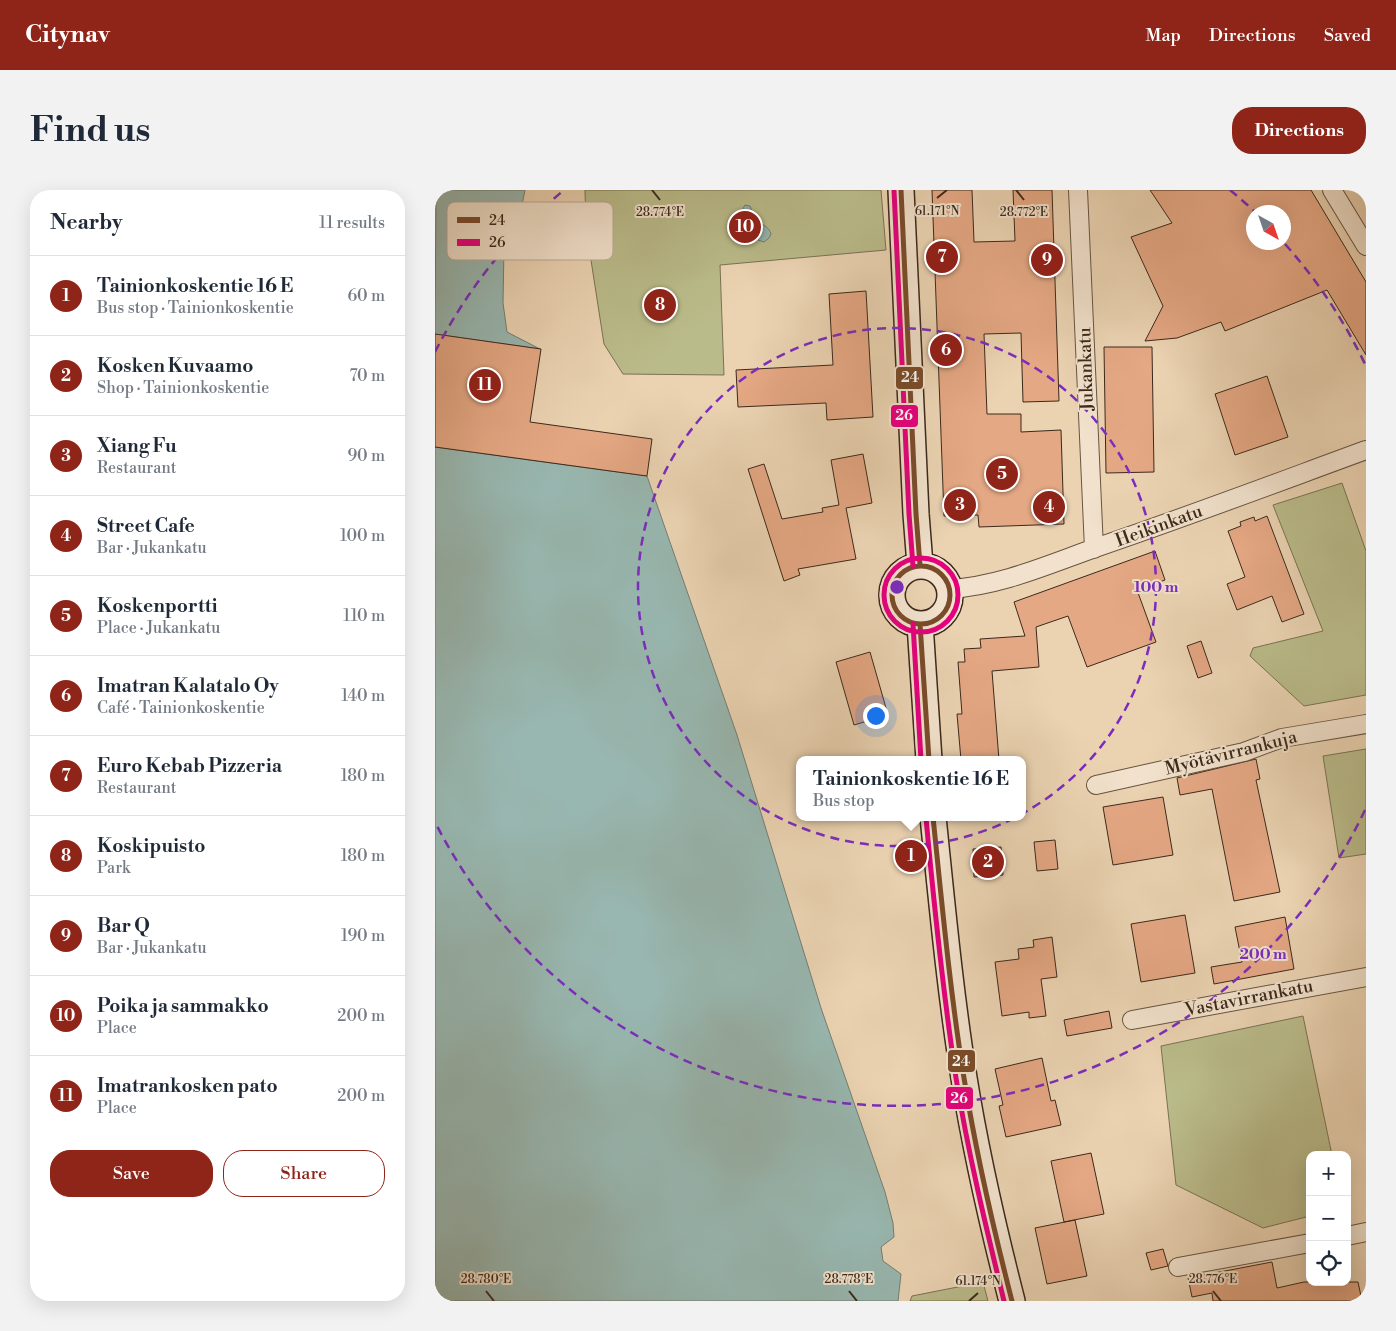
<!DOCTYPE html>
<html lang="en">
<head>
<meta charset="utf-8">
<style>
	body { margin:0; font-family:"Libre Bodoni",serif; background:#f2f2f3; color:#1f2937 }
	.controls { position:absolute; right:15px; bottom:15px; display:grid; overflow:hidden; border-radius:10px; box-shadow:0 5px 20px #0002 }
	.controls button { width:45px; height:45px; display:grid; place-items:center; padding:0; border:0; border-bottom:1px solid #e0e1e3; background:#fff; color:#1f2937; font:25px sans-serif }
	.compass { position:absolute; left:811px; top:15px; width:45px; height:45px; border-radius:50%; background:#fff; box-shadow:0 5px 20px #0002; rotate:140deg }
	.you { position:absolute; left:440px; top:525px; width:18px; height:18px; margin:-12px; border:4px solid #fff; border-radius:50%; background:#1a73e8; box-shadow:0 0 0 8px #1a73e833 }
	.badge { display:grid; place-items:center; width:32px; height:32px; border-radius:50%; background:#8f2418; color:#fff; font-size:16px; font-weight:700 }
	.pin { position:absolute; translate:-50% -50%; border:2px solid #fff; box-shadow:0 1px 5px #0006 }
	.popup { position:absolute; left:361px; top:566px; width:230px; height:65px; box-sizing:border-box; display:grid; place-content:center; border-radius:10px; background:#fff; filter:drop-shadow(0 1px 4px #0005); font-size:16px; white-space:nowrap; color:#747a83 }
	.popup b { font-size:19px; color:#1f2937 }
	.popup::after { content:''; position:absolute; left:50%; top:100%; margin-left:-10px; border:10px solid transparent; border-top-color:#fff }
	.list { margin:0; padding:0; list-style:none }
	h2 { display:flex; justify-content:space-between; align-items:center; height:65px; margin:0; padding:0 20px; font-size:21px }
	h2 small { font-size:16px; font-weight:400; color:#747a83 }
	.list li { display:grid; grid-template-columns:32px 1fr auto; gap:15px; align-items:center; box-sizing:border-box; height:80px; padding:0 20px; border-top:1px solid #e0e1e3 }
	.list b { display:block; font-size:19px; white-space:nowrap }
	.list p { margin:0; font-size:16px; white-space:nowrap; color:#747a83 }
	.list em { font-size:16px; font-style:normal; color:#747a83 }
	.actions { display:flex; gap:10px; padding:15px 20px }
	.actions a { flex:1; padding:11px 0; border:1px solid #8f2418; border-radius:20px; text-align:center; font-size:18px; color:#8f2418 }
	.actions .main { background:#8f2418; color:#fff }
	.icon { flex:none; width:28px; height:28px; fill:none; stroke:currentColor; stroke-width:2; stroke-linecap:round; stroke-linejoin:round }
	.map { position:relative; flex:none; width:931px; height:1111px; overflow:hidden; border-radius:20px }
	header { display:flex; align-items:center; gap:30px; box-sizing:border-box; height:70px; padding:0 25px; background:#8f2418; color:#fff }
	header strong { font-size:24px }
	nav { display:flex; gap:28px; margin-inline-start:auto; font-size:18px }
	.intro { display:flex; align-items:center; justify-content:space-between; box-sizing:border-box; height:120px; padding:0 30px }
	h1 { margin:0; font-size:35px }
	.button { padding:12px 22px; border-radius:20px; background:#8f2418; color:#fff; font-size:18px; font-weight:700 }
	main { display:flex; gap:30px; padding:0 30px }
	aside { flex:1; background:#fff; border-radius:20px; box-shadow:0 5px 20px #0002 }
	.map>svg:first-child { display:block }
	.green { fill:#babb8a; stroke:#7a7253 }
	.water { fill:#98b7b0; stroke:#737e75 }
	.building { fill:#e5a884; stroke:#3b291c; fill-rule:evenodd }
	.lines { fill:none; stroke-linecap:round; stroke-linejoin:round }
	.street-casing { stroke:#675442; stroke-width:20 }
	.secondary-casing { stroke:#3b291c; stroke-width:28 }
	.street { stroke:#f2e2cd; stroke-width:18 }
	.secondary { stroke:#f2e2cd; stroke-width:25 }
	.bus-1-casing { stroke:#f2e2cd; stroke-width:9 }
	.bus-2-casing { stroke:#f2e2cd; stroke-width:9 }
	.bus-1 { stroke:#7a4b2a; stroke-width:5 }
	.bus-2 { stroke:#e5007d; stroke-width:5 }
	.ticks { fill:none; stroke:#3b291c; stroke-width:2 }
	.ring { fill:none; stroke:#7b2cbf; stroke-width:2.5; stroke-dasharray:9 6 }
	.labels { text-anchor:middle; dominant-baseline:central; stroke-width:4; stroke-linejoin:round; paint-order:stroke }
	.street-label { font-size:18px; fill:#3b291c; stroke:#f2e2cd }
	.key { fill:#f2e2cd; stroke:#bbaa98; stroke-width:1 }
	.key-label { font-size:14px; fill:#3b291c }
	.ticks-label { font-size:12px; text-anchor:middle; fill:#3b291c; stroke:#f2e2cd; stroke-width:4; stroke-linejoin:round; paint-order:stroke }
	.centre { fill:#7b2cbf; stroke:#f2e2cd; stroke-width:2.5 }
	.ring-label { font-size:15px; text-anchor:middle; font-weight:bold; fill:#7b2cbf; stroke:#f2e2cd; stroke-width:4; stroke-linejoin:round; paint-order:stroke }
	.line-badge { stroke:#f2e2cd; stroke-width:2 }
	.badge-label { font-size:14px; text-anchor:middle; font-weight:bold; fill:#fff }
</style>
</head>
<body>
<header>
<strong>Citynav</strong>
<nav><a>Map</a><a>Directions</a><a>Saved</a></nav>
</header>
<div class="intro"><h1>Find us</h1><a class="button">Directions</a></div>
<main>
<aside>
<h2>Nearby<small>11 results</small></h2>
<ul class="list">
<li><span class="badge">1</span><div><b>Tainionkoskentie 16 E</b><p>Bus stop · Tainionkoskentie</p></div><em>60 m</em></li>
<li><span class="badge">2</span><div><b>Kosken Kuvaamo</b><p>Shop · Tainionkoskentie</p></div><em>70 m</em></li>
<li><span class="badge">3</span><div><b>Xiang Fu</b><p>Restaurant</p></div><em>90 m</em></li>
<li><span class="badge">4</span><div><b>Street Cafe</b><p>Bar · Jukankatu</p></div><em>100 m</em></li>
<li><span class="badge">5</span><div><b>Koskenportti</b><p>Place · Jukankatu</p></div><em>110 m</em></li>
<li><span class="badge">6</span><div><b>Imatran Kalatalo Oy</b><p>Café · Tainionkoskentie</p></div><em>140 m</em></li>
<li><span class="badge">7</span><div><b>Euro Kebab Pizzeria</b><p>Restaurant</p></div><em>180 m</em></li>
<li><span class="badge">8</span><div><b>Koskipuisto</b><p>Park</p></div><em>180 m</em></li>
<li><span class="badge">9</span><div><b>Bar Q</b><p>Bar · Jukankatu</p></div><em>190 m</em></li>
<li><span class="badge">10</span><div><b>Poika ja sammakko</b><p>Place</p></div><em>200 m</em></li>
<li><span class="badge">11</span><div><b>Imatrankosken pato</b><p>Place</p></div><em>200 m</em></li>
</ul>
<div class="actions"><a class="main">Save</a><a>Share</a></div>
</aside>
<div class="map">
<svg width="931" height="1111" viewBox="0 0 931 1111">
	<rect width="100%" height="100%" fill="#ebd3b2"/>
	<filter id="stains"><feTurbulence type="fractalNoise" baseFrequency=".004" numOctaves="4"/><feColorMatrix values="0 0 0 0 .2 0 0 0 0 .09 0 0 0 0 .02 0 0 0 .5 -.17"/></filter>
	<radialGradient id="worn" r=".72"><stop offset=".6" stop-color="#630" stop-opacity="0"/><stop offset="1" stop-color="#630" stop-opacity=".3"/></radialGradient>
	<path class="green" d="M 150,0 L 446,0 L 451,60 L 285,75 L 289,185 L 188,184 L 169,154 L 151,38 Z
		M 907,293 L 931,361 L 931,505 L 869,516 L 815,466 L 818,458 L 888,441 L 838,315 Z
		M 931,559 L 931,664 L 904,668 L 888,566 Z
		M 868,826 L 897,965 L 875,965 L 875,1026 L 828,1038 L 741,995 L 726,856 Z
		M 548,1092 L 553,1111 L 475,1111 L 477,1106 Z"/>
	<path class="water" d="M 1,0 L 90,0 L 83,34 L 69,57 L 68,113 L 72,142 L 105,159 L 0,144 Z
		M 310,15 L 315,16 C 317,22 319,28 324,32 C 329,36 334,37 336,44 L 334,48 L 329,52 L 323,50 C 319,43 317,41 310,41 C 305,35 305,21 310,15 Z
		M 0,257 L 212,286 L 302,545 L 386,818 L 450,1002 L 458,1033 L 459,1047 L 446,1057 L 448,1071 L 466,1084 L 463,1111 L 0,1111 Z"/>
	<path class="building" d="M 497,0 L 537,0 L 539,52 L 580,51 L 578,0 L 617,0 L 624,211 L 588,212 L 586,143 L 549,144 L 552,224 L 586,224 L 586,242 L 626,240 L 629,334 L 544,337 L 543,325 L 509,326 Z
		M 715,0 L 876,0 L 931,92 L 931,165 L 892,100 L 790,141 L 786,132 L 742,148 L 710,151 L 728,116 L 696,47 L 737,33 ZM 818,22 L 848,22 L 848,52 L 818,52 Z
		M 431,101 L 438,227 L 392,230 L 391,213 L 303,217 L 301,180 L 398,175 L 394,104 Z
		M 0,144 L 106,159 L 95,232 L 217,249 L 212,286 L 0,257 Z
		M 669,157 L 717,157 L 719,282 L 671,283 Z
		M 832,186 L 853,247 L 800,265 L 780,204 Z
		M 428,264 L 437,313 L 411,318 L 421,369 L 363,379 L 365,385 L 349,391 L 313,279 L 329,274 L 347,329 L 388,322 L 387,318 L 404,315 L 396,270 Z
		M 832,326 L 869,424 L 847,432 L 837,406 L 802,420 L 792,394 L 810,387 L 793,341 L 806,336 L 805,332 L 819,327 L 820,331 Z
		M 720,361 L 730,390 L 702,400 L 721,452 L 652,477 L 633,426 L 601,437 L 604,477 L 557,481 L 564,570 L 526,570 L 522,524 L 527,524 L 523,472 L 530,472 L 529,459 L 546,458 L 545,449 L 590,446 L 579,412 Z
		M 766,451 L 777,483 L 763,488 L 752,456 Z
		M 435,462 L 453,525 L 419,535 L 401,472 Z
		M 821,569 L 825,589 L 821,590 L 845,702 L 799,711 L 777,599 L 745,605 L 742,588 Z
		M 728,607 L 738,665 L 678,675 L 668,617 Z
		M 620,650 L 623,679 L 602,681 L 599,652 Z
		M 566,657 L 568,685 L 539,687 L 538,659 Z
		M 750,725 L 760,783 L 706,792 L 696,734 Z
		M 850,727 L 859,779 L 779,794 L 776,777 L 807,772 L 800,737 Z
		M 617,747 L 622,787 L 606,789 L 611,826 L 594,828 L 594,822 L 567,826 L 560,772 L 584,769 L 583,759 L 599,757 L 598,750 Z
		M 674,821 L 677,838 L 632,846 L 629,830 Z
		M 607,868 L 616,911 L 620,910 L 626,935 L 571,947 L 564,916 L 568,915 L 560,879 Z
		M 656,963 L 669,1024 L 629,1032 L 616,971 Z
		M 640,1030 L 652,1086 L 612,1094 L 600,1038 Z
		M 728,1059 L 733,1076 L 716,1080 L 711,1063 Z
		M 837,1072 L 842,1098 L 869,1092 L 923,1092 L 927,1111 L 778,1111 L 777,1103 L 757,1107 L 753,1088 Z"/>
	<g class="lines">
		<g class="street-casing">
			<path id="street" d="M 643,0 L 659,359
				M 897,0 L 931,56
				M 514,399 C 565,396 612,375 660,358 C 751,327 841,293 931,260
				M 661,595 L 809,562 L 847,548 L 931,534
				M 697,830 L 931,787
				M 912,1046 L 931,1042
				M 743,1077 L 875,1053"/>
		</g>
		<g class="secondary-casing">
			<path id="secondary" d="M 466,0 L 481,324 L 485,375
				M457 405a29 29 0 1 1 58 0a29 29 0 1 1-58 0Z
				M 485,434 L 494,570
				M 498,627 C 507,714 515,801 529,888 C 541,963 558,1037 577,1111"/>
		</g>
		<use href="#street" class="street"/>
		<use href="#secondary" class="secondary"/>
		<g class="bus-1-casing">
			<path id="bus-1" d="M 466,0 L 481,324 L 485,375
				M457 405a29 29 0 1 1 58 0a29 29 0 1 1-58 0Z
				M 485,434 L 494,570
				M 498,627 C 507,714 515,801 529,888 C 541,963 558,1037 577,1111"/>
		</g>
		<g class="bus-2-casing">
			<path id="bus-2" d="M 459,0 L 474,324 L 478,376
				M449 405a37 37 0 1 1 74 0a37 37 0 1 1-74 0Z
				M 478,434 L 486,570
				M 491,628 C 499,715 508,802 521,888 C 533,963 551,1037 569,1111"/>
		</g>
		<use href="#bus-1" class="bus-1"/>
		<use href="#bus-2" class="bus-2"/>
	</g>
	<path class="ticks" d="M 217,0 L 225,10M 581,0 L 589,10M 502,8 L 512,0M 51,1101 L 59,1111M 414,1101 L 422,1111M 778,1101 L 786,1111M 534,1111 L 543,1103"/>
	<g class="ring">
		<circle cx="462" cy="397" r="259"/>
		<path d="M930 620A518 518 0 0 1 0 632M0 162A518 518 0 0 1 129 0M795 0A518 518 0 0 1 819 21M850 54A518 518 0 0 1 930 174"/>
	</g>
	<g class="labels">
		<g class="street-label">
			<text transform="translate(651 179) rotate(-92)">Jukankatu</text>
			<text transform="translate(724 336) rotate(-20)">Heikinkatu</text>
			<text transform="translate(796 563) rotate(-14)">Myötävirrankuja</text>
			<text transform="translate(814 808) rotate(-11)">Vastavirrankatu</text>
		</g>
	</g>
	<rect x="12" y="12" width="166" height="58" rx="8" class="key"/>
	<rect x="22" y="27" width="23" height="6" fill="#7a4b2a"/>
	<rect x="22" y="49" width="23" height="7" fill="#e5007d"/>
	<g class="key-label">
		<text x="54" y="35">24</text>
		<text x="54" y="57">26</text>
	</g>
	<g class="ticks-label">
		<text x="502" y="25">61.171°N</text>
		<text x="225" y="26">28.774°E</text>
		<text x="589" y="26">28.772°E</text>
		<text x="51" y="1093">28.780°E</text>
		<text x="414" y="1093">28.778°E</text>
		<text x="778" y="1093">28.776°E</text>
		<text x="543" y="1095">61.174°N</text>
	</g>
	<circle cx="462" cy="397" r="8" class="centre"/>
	<g class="ring-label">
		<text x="721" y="402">100 m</text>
		<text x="828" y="769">200 m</text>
	</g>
	<g class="line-badge">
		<rect x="460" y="176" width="29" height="24" rx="5" fill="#7a4b2a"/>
		<rect x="455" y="214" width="29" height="24" rx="5" fill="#e5007d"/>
		<rect x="512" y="859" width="29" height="24" rx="5" fill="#7a4b2a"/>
		<rect x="510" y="896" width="29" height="24" rx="5" fill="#e5007d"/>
	</g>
	<g class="badge-label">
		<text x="475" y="192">24</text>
		<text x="469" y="230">26</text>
		<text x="526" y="876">24</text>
		<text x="524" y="913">26</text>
	</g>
	<rect width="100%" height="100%" filter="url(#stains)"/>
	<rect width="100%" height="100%" fill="url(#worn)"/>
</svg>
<div class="controls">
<button>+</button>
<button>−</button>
<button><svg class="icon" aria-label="locate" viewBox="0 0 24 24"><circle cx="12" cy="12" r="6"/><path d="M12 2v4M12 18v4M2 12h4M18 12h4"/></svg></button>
</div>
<svg class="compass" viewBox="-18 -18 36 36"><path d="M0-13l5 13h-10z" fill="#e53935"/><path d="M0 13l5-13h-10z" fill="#747a83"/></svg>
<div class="you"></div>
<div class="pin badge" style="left:476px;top:666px">1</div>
<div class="popup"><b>Tainionkoskentie 16 E</b>Bus stop</div>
<div class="pin badge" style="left:553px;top:672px">2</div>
<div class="pin badge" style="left:525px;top:315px">3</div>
<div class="pin badge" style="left:614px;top:317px">4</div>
<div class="pin badge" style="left:567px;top:284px">5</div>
<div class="pin badge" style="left:511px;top:160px">6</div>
<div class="pin badge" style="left:507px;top:67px">7</div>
<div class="pin badge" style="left:225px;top:115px">8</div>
<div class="pin badge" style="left:612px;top:70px">9</div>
<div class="pin badge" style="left:310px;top:37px">10</div>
<div class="pin badge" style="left:50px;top:195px">11</div>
</div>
</main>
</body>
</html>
